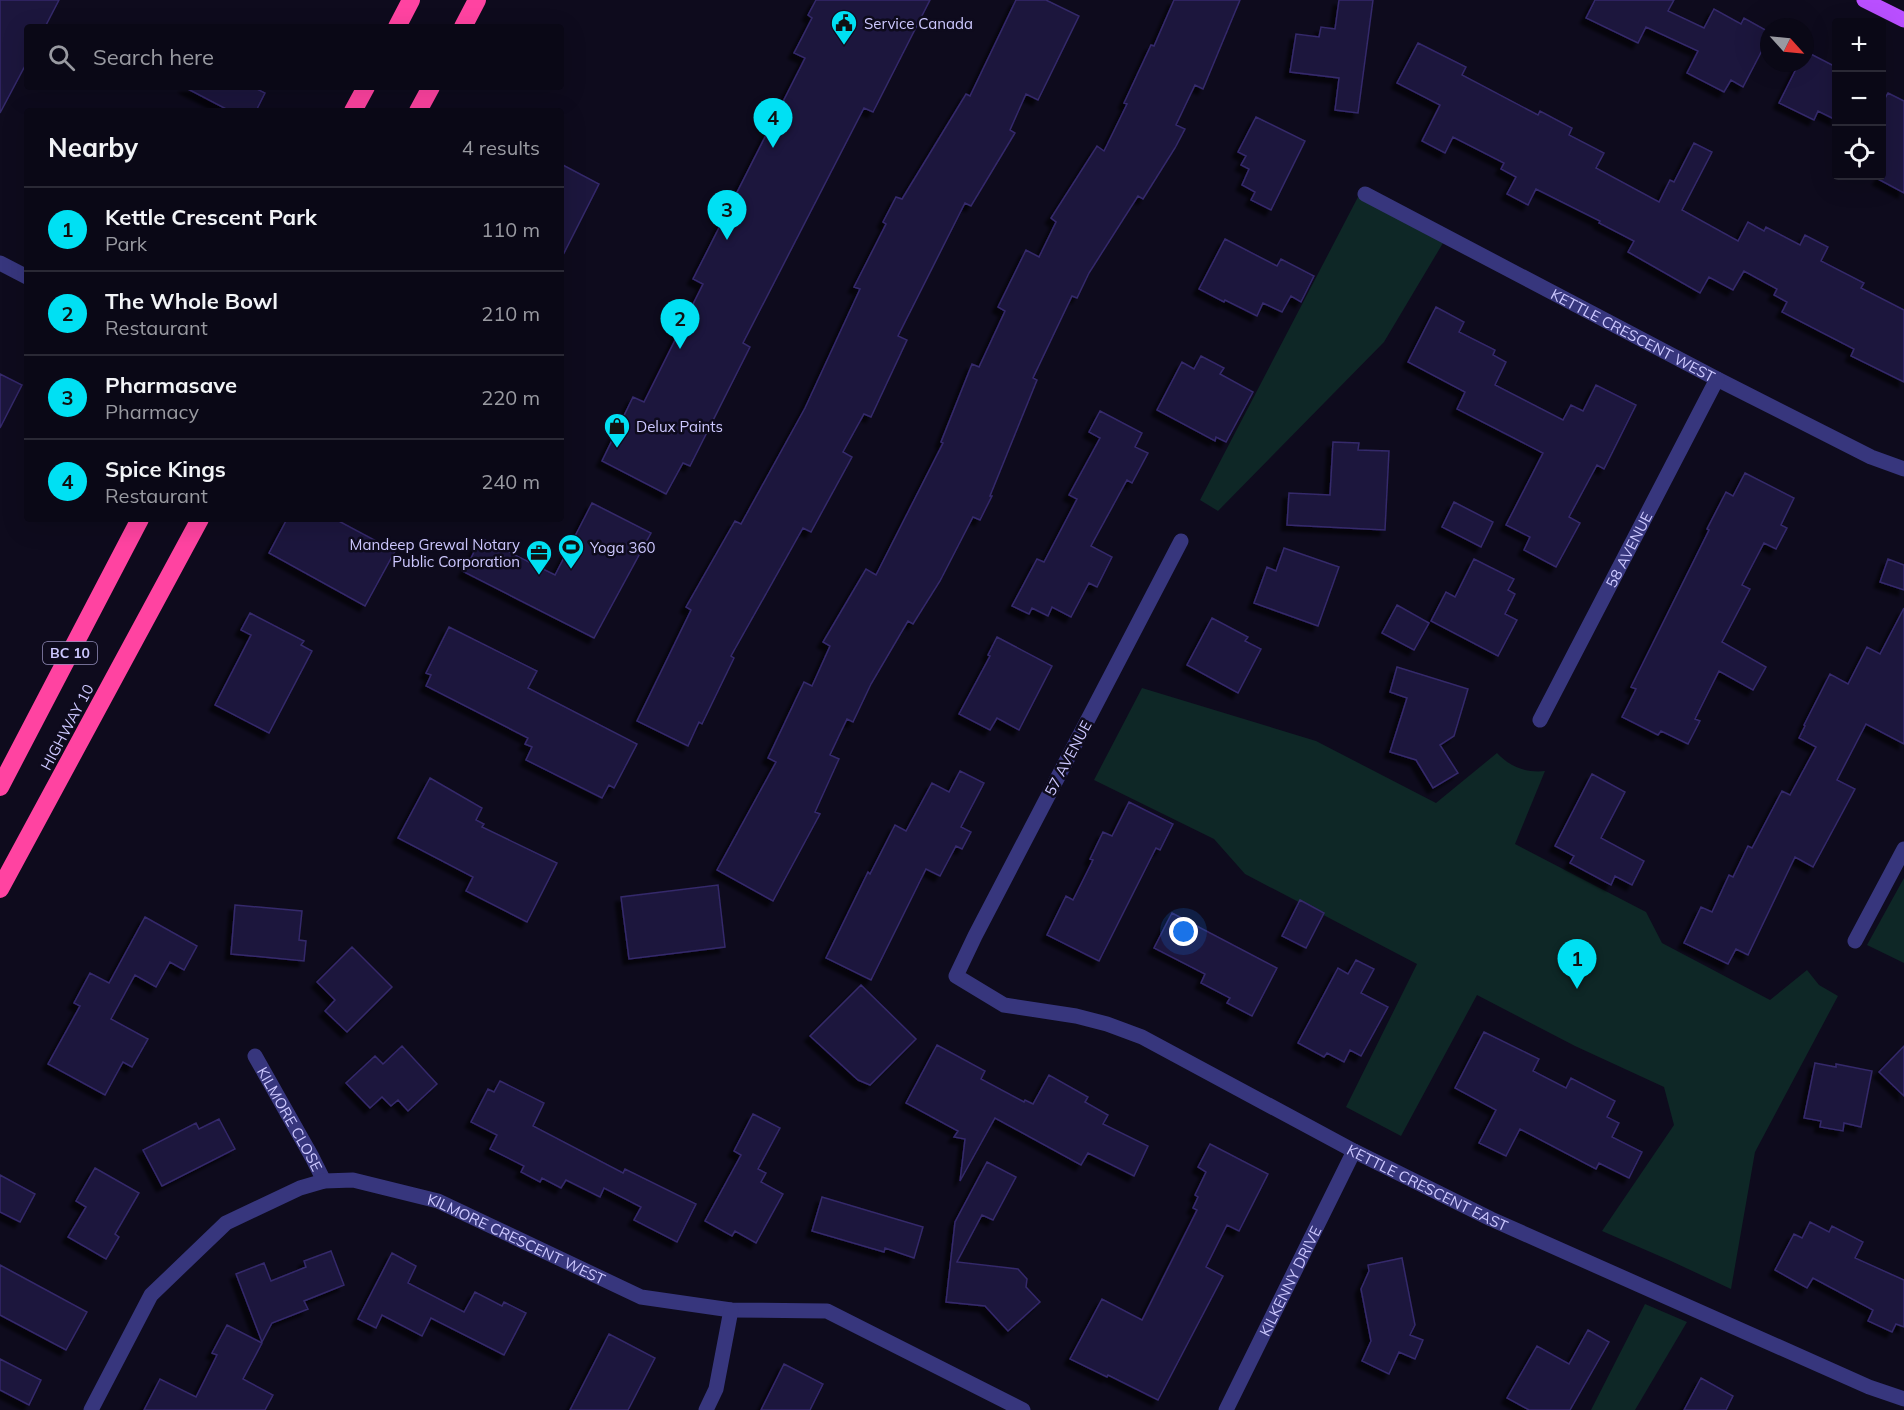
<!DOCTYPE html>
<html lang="en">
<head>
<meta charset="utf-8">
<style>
	body { margin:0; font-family:Mulish,sans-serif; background:#181623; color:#f1f3f6 }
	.controls { position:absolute; right:18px; top:18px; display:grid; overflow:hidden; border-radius:6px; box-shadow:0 6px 24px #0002 }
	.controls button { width:54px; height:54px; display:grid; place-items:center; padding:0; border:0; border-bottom:2px solid #2a2935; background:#0a0816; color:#f1f3f6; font:30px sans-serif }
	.compass { position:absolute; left:1760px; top:18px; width:54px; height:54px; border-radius:50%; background:#0a0816; box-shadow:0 6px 24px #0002; rotate:117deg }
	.you { position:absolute; left:1184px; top:932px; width:21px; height:21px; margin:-15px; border:4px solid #fff; border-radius:50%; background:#1a73e8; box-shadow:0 0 0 9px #1a73e833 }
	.badge { display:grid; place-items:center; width:39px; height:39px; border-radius:50%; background:#00e0f3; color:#111; font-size:20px; font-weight:700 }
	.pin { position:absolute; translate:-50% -50px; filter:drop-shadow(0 2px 3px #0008) }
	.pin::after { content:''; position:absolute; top:32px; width:21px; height:18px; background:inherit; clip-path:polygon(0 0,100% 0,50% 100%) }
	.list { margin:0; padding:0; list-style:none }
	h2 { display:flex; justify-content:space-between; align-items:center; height:78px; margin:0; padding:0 24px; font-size:26px }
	h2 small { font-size:20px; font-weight:400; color:#999aa1 }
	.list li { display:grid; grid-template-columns:39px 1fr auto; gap:18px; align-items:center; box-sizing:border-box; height:84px; padding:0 24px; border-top:2px solid #2a2935 }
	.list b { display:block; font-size:22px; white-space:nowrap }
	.list p { margin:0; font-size:20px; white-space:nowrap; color:#999aa1 }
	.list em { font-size:20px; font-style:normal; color:#999aa1 }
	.icon { flex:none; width:33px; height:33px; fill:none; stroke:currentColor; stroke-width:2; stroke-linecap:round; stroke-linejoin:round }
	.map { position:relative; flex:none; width:1904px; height:1410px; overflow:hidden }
	.search { position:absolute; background:#0a0816; box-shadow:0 6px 24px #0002; left:24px; top:24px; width:540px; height:66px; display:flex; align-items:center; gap:15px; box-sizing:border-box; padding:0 21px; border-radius:6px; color:#999aa1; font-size:22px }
	.panel { position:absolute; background:#0a0816; box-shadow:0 6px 24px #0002; left:24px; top:108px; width:540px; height:414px; border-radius:6px }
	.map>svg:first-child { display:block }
	.green { fill:#0e2726 }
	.building { fill:#1e173e; stroke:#34296b; stroke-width:1.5; filter:url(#shadow) }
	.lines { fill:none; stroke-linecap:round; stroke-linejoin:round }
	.minor { stroke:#37367d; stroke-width:15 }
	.major { stroke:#b94fff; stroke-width:15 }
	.highway { stroke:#ff43a1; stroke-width:18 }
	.labels { text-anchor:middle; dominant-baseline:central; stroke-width:5; stroke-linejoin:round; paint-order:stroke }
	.shield { fill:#0e0b1d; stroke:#948fbb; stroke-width:1.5 }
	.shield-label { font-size:14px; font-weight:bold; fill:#cdc8ff }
	.poi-label { font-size:15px; fill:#cdc8ff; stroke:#0e0b1d; text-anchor:start }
	.street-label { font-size:15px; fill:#cdc8ff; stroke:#0e0b1d }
</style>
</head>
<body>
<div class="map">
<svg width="1904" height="1410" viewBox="0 0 1904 1410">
	<defs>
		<filter id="shadow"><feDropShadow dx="-5.5" dy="5.5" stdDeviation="1.5" flood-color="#0009"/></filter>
	</defs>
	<rect width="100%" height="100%" fill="#0e0b1d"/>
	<path class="green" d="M 1358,197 L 1443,243 L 1384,342 L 1218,511 L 1200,500 Z
		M 1142,688 L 1316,741 L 1436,803 L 1497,753 C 1510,767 1526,773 1545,771 L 1515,844 L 1646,912 L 1662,943 L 1770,1000 L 1807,970 L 1819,985 L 1838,996 L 1755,1152 L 1731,1289 L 1671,1261 L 1602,1231 L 1674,1125 L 1664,1087 L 1575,1046 L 1477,995 L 1401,1136 L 1346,1107 L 1417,964 L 1245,874 L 1214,839 L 1094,780 Z
		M 1904,878 L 1904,963 L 1867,945 Z
		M 1645,1304 L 1687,1322 L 1635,1410 L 1591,1410 Z"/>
	<path class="building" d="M 0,0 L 59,0 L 45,27 L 27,27 L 27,62 L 0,113 Z
		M 816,0 L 930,0 L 873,112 L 864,108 L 743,343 L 750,347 L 690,466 L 683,463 L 666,494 L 602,461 L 633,397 L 644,402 L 703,284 L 693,279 L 805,58 L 794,53 L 812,18 L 808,15 Z
		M 1016,0 L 1046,0 L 1079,16 L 1038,100 L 1026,94 L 1010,130 L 1015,133 L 971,206 L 965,203 L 898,336 L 907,340 L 871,417 L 864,414 L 843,452 L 852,457 L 811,532 L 803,528 L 731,656 L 734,658 L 702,724 L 699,722 L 688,746 L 637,721 L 691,610 L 686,607 L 735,521 L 741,524 L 805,408 L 860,289 L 854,287 L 886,224 L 883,222 L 896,197 L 902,199 L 966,94 L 970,96 Z
		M 1174,0 L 1240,0 L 1203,89 L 1195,85 L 1176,125 L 1185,129 L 1175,148 L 1143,199 L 1138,196 L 1089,273 L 1077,298 L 1072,296 L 1033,378 L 1037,380 L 990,496 L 992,496 L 980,520 L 973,517 L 940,581 L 913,624 L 908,621 L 871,684 L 853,722 L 847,719 L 830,755 L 839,759 L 815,812 L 820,814 L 773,901 L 717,870 L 776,762 L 768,758 L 804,682 L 812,686 L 830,646 L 823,642 L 866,569 L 876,575 L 943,443 L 941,442 L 972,364 L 979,367 L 1005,311 L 998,307 L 1026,250 L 1039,257 L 1056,222 L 1051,218 L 1097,146 L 1104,151 L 1127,104 L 1124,103 L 1151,45 L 1154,46 Z
		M 1339,0 L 1373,0 L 1358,113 L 1335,110 L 1339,78 L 1290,72 L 1296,34 L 1319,37 L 1321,27 L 1335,29 Z
		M 1595,0 L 1674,0 L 1668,11 L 1704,28 L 1714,9 L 1741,24 L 1744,18 L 1769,32 L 1769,37 L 1743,87 L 1731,80 L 1724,92 L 1687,73 L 1698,51 L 1646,27 L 1638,43 L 1586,18 Z
		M 1418,43 L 1466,67 L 1462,75 L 1538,115 L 1540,111 L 1572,128 L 1569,135 L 1604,153 L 1596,168 L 1659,202 L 1670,180 L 1674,182 L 1694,143 L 1712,152 L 1682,210 L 1738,241 L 1748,222 L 1764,231 L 1766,227 L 1800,245 L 1805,235 L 1828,247 L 1821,261 L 1864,283 L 1861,288 L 1904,310 L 1904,382 L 1851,356 L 1854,349 L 1782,312 L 1787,302 L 1774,295 L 1777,289 L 1744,271 L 1733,290 L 1709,277 L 1700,293 L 1628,252 L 1634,241 L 1599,223 L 1600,221 L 1536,189 L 1528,205 L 1507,194 L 1516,177 L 1501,169 L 1504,163 L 1453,137 L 1445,153 L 1422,141 L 1440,105 L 1397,83 Z
		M 1805,51 L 1836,67 L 1836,120 L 1818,111 L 1814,120 L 1779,103 L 1799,63 L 1805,63 Z
		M 184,87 L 253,87 L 265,93 L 256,111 L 230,111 Z
		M 1888,93 L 1904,101 L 1904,193 L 1878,179 L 1881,176 L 1881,105 Z
		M 1256,117 L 1305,141 L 1271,210 L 1251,200 L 1255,192 L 1242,185 L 1249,169 L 1241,165 L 1246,156 L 1238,152 Z
		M 561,164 L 599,184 L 561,259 Z
		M 1225,239 L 1277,266 L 1281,259 L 1314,276 L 1301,302 L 1291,296 L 1282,312 L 1263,303 L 1257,316 L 1225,300 L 1224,302 L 1199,289 Z
		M 1436,307 L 1464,322 L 1459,332 L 1495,350 L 1493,355 L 1506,362 L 1495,385 L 1563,420 L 1571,405 L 1583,411 L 1596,385 L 1636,405 L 1604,469 L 1597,465 L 1569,517 L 1580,523 L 1556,567 L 1524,550 L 1530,537 L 1506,525 L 1543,453 L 1457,409 L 1465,392 L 1408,362 Z
		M 1201,356 L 1224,368 L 1220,374 L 1253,392 L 1226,442 L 1216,437 L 1215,441 L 1157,410 L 1182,362 L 1194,369 Z
		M 0,374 L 22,385 L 0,428 Z
		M 1100,411 L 1142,433 L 1135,447 L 1148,453 L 1132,483 L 1127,480 L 1091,546 L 1112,557 L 1097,587 L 1089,583 L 1071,617 L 1052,607 L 1048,616 L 1032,608 L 1029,614 L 1012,606 L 1037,559 L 1044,562 L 1077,499 L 1069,495 L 1100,438 L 1089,432 Z
		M 1333,442 L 1359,443 L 1358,450 L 1389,451 L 1385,530 L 1287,525 L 1289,493 L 1330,495 Z
		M 1745,473 L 1794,498 L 1781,525 L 1787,528 L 1776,549 L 1764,543 L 1742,585 L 1750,589 L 1722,642 L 1766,667 L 1753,690 L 1719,671 L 1695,719 L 1700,721 L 1688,744 L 1661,731 L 1658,735 L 1622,717 L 1636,689 L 1631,687 L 1709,530 L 1707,529 L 1726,492 L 1733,496 Z
		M 1454,502 L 1493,522 L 1481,547 L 1442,527 Z
		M 592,503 L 651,533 L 594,638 L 464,572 L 481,538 L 555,575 Z
		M 287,519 L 335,519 L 395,551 L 365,606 L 269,553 Z
		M 1284,548 L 1339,567 L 1318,626 L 1254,603 L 1267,567 L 1276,571 Z
		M 1474,559 L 1514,579 L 1508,590 L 1515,594 L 1505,614 L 1517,620 L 1498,656 L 1431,621 L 1446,592 L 1455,597 Z
		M 1888,559 L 1904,565 L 1904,590 L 1880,582 Z
		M 1397,605 L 1429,623 L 1414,650 L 1382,633 Z
		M 1904,608 L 1904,744 L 1866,724 L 1837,780 L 1855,789 L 1813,867 L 1795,857 L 1748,955 L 1736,949 L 1728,964 L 1684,943 L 1701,907 L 1712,912 L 1729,875 L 1733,877 L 1748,846 L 1752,848 L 1782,791 L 1790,795 L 1816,747 L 1799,738 L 1805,726 L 1804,725 L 1830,674 L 1848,684 L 1867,647 L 1880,654 Z
		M 250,613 L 304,641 L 301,645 L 312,651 L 269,733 L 215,705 L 251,635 L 241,630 Z
		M 1212,618 L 1248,637 L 1245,641 L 1261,649 L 1238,693 L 1187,665 Z
		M 449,627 L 537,671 L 528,688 L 637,744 L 614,788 L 609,785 L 602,798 L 526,760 L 532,747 L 525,744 L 528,738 L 426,686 L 431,675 L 426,673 Z
		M 997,637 L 1052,666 L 1019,730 L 997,718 L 990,730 L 959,714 L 990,656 L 988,655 Z
		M 1397,667 L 1468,689 L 1454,736 L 1440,745 L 1458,773 L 1433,788 L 1416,760 L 1390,752 L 1407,698 L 1390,692 Z
		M 960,771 L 984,783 L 961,827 L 971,832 L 962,849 L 956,846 L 940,876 L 926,869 L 871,980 L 826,958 L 868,872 L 870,874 L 895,825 L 906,831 L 932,783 L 949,792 Z
		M 1592,774 L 1625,792 L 1601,838 L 1644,861 L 1632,885 L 1615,876 L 1611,885 L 1570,863 L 1574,856 L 1555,846 Z
		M 430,778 L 482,808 L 476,820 L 484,824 L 482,827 L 557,863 L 527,922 L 466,891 L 473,877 L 398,838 Z
		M 1129,802 L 1173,824 L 1160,850 L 1156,848 L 1099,961 L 1047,935 L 1066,896 L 1073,900 L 1093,860 L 1090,859 L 1103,832 L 1112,836 Z
		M 718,885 L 725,947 L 629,959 L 621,897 Z
		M 1300,900 L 1324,913 L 1306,948 L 1282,936 Z
		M 235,905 L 302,911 L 299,940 L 306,941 L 304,961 L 231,954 Z
		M 1172,913 L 1277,968 L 1252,1016 L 1227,1003 L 1230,998 L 1201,983 L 1205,974 L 1154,948 Z
		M 145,917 L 197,946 L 184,970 L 170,962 L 156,987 L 135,975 L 111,1019 L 148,1039 L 132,1067 L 123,1062 L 105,1095 L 48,1064 L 80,1006 L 74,1003 L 90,973 L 109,983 Z
		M 352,947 L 392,987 L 347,1032 L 325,1011 L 335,1000 L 317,982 Z
		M 1356,960 L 1374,969 L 1361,993 L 1388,1007 L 1361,1056 L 1350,1050 L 1344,1062 L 1327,1053 L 1324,1057 L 1298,1043 L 1338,968 L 1348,974 Z
		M 861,985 L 916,1039 L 870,1085 L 858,1080 L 810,1036 Z
		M 1484,1032 L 1539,1059 L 1533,1071 L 1566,1088 L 1571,1078 L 1615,1101 L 1607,1117 L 1619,1123 L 1612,1137 L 1642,1152 L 1629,1178 L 1599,1163 L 1596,1169 L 1520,1129 L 1506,1156 L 1479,1143 L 1496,1110 L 1455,1088 Z
		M 937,1045 L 985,1071 L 981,1079 L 1024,1102 L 1025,1100 L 1033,1104 L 1049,1075 L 1088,1097 L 1085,1102 L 1108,1115 L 1103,1124 L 1148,1146 L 1134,1176 L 1088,1153 L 1081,1165 L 995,1118 L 960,1181 L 965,1139 L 954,1137 L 958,1131 L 906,1103 Z
		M 402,1046 L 437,1084 L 408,1111 L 398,1100 L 391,1106 L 382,1097 L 370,1108 L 346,1083 L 375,1056 L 383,1064 Z
		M 1904,1046 L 1904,1096 L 1879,1072 Z
		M 1815,1063 L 1836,1067 L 1836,1064 L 1872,1071 L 1861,1127 L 1844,1123 L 1843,1131 L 1820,1127 L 1821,1121 L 1804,1118 Z
		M 500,1081 L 544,1103 L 533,1126 L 623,1173 L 625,1169 L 696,1204 L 677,1242 L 634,1220 L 641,1207 L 604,1188 L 600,1197 L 566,1180 L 561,1188 L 542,1178 L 540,1182 L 521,1172 L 524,1166 L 490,1149 L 497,1135 L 471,1122 L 488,1089 L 494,1092 Z
		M 753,1114 L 780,1128 L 758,1169 L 766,1173 L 761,1182 L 783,1194 L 756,1243 L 735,1231 L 732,1236 L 705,1221 L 741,1155 L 734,1151 Z
		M 219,1119 L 235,1149 L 162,1186 L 143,1150 L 196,1123 L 199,1129 Z
		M 1210,1144 L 1268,1174 L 1239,1231 L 1227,1225 L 1206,1267 L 1223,1276 L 1158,1400 L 1108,1375 L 1107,1377 L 1070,1359 L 1102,1299 L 1142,1320 L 1197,1210 L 1193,1208 L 1198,1197 L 1195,1195 L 1206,1172 L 1198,1167 Z
		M 987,1162 L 1016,1177 L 993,1220 L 982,1215 L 957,1262 L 1018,1269 L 1027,1279 L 1026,1287 L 1040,1302 L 1008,1331 L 985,1306 L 946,1302 L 955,1222 Z
		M 95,1168 L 139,1193 L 115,1234 L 119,1237 L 106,1259 L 68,1237 L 86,1207 L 76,1201 Z
		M 0,1175 L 35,1194 L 20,1222 L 0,1212 Z
		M 822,1197 L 923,1227 L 914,1258 L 885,1248 L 884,1252 L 812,1231 Z
		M 1810,1222 L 1829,1232 L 1832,1226 L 1863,1242 L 1855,1258 L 1904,1280 L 1904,1327 L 1896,1324 L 1892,1332 L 1868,1321 L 1873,1310 L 1813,1278 L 1807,1288 L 1775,1270 L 1794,1234 L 1802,1238 Z
		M 331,1251 L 344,1285 L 304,1301 L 308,1309 L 272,1323 L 262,1342 L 236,1274 L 264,1263 L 271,1281 L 306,1267 L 304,1261 Z
		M 392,1253 L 416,1266 L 408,1283 L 464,1312 L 475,1292 L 502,1306 L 504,1302 L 526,1313 L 504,1355 L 431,1318 L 422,1336 L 382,1315 L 376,1328 L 358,1319 Z
		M 1402,1258 L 1415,1325 L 1410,1335 L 1423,1340 L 1415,1359 L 1399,1352 L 1389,1374 L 1362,1361 L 1371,1341 L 1361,1289 L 1369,1271 L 1368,1265 Z
		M 0,1265 L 87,1312 L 66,1350 L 0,1315 Z
		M 227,1325 L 262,1343 L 243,1379 L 273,1395 L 265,1410 L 144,1410 L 160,1379 L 196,1397 L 217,1355 L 212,1353 Z
		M 1588,1330 L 1609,1342 L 1570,1410 L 1529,1410 L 1507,1398 L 1537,1346 L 1569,1364 Z
		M 609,1334 L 655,1358 L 628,1410 L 570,1410 Z
		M 0,1359 L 41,1380 L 29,1405 L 0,1390 Z
		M 784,1364 L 823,1384 L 810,1410 L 761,1410 Z
		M 1701,1378 L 1733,1396 L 1726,1410 L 1684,1410 Z"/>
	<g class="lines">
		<g class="minor">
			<path id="s1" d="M 1365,194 L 1717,379 L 1871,457 L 1904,469"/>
			<path d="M 0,263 L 27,277"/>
			<path id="s2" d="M 1181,541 L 975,936 L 956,976 L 1004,1005 L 1076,1016 L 1107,1024 L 1142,1037 L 1354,1151 L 1491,1219 L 1869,1387 L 1904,1399"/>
			<path id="s3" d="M 1540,720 L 1717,379"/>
			<path d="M 1855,941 L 1904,849"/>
			<path id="s4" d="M 255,1056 L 312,1157 L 324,1181"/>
			<path id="s5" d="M 91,1410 L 151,1295 L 226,1223 L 300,1188 L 324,1181 L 353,1180 L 438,1201 L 641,1297 L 731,1310 L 827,1311 L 1023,1410"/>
			<path d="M 706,1410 L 716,1389 L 731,1310"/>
			<path id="s6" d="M 1226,1410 L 1354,1151"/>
		</g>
		<path class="major" d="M 1864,0 L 1904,20"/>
		<path class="highway" d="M 397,27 L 411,0
			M 463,27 L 477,0
			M 353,111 L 366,87
			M 418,111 L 431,87
			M 0,787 L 140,519
			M 0,889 L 200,519"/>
	</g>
	<defs>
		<g id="civic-pin" transform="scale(1.35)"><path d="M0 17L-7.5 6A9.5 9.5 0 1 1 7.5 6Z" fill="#00e0f3" stroke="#0e0b1d"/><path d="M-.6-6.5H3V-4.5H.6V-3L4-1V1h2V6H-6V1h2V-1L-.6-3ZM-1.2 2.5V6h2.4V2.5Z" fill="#111"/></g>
		<g id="shop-pin" transform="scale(1.35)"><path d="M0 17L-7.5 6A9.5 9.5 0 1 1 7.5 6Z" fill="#00e0f3" stroke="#0e0b1d"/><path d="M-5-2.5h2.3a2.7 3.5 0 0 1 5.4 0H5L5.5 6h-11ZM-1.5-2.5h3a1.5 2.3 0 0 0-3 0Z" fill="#111"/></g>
		<g id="stadium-pin" transform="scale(1.35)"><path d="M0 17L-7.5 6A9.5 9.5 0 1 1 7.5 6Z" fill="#00e0f3" stroke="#0e0b1d"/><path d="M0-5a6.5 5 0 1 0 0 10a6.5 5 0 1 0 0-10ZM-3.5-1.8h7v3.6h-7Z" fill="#111"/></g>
		<g id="office-pin" transform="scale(1.35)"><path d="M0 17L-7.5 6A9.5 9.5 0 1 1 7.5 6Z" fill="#00e0f3" stroke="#0e0b1d"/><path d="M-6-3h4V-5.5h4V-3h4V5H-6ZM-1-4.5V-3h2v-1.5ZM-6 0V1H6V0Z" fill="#111"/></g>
	</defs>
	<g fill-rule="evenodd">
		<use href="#civic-pin" x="844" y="23"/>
		<use href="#shop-pin" x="617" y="426"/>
		<use href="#stadium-pin" x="571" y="547"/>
		<use href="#office-pin" x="539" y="553"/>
	</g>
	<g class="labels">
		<rect class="shield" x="43" y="642" width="54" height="22" rx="4.5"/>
		<g class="shield-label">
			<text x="70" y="653">BC 10</text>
		</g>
		<g class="poi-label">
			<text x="864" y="23">Service Canada</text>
			<text x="636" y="426">Delux Paints</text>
			<text x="520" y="544" text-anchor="end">Mandeep Grewal Notary<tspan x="520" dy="17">Public Corporation</tspan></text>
			<text x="590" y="547">Yoga 360</text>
		</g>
		<g class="street-label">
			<text stroke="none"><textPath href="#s1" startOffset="303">KETTLE CRESCENT WEST</textPath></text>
			<text stroke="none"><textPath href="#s3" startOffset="192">58 AVENUE</textPath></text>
			<text transform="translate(67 727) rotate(-62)">HIGHWAY 10</text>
			<text transform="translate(1068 758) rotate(-62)">57 AVENUE</text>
			<text stroke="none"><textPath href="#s4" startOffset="72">KILMORE CLOSE</textPath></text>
			<text stroke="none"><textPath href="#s2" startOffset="1011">KETTLE CRESCENT EAST</textPath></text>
			<text stroke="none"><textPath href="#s5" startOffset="544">KILMORE CRESCENT WEST</textPath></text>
			<text stroke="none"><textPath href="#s6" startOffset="144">KILKENNY DRIVE</textPath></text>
		</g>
	</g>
</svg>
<div class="controls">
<button>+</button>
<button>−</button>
<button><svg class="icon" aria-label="locate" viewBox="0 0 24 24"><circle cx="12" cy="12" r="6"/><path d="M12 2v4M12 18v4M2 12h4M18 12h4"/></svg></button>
</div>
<svg class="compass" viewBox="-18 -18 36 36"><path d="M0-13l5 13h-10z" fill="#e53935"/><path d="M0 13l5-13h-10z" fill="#999aa1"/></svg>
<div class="you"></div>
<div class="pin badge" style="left:1577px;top:989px">1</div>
<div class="pin badge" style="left:680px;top:349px">2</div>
<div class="pin badge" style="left:727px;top:240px">3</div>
<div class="pin badge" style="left:773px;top:148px">4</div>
<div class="search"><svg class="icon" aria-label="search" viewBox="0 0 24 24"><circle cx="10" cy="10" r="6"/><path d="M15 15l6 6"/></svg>Search here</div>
<section class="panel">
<h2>Nearby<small>4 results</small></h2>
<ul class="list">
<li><span class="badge">1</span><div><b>Kettle Crescent Park</b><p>Park</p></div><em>110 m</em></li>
<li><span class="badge">2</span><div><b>The Whole Bowl</b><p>Restaurant</p></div><em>210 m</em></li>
<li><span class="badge">3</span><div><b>Pharmasave</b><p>Pharmacy</p></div><em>220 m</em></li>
<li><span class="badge">4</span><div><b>Spice Kings</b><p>Restaurant</p></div><em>240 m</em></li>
</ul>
</section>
</div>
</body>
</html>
